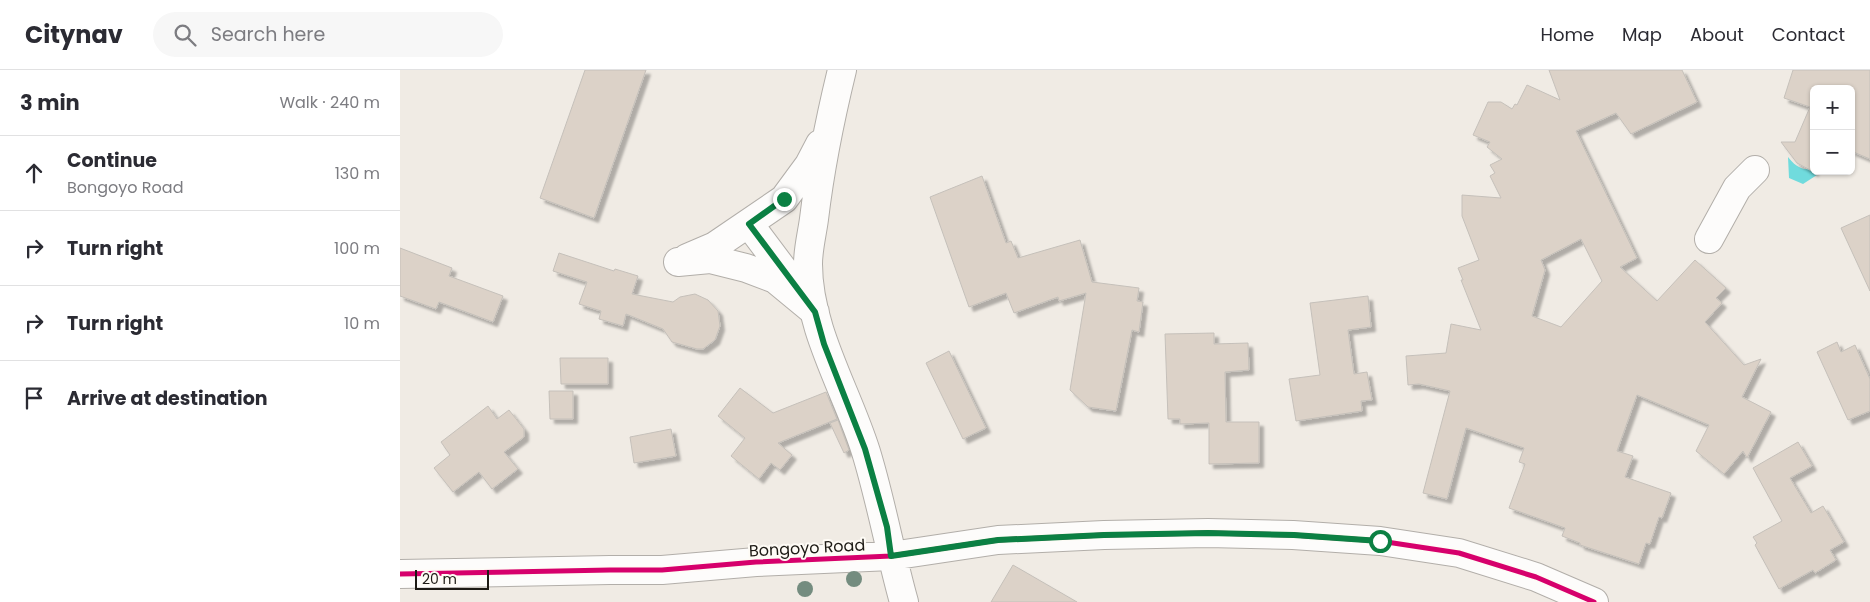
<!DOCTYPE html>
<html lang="en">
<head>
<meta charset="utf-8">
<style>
	body { margin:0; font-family:Poppins,sans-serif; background:#f7f7f7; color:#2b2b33 }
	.controls { position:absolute; right:15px; top:15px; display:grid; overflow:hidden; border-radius:8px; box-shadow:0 1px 4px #0004 }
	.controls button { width:45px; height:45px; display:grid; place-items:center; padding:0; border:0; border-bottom:1px solid #e1e1e2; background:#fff; color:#2b2b33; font:25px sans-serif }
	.scale { position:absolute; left:15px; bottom:12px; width:74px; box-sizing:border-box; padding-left:5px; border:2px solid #1d1a15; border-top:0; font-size:14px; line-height:18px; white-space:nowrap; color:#1d1a15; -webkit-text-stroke:4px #fefbf5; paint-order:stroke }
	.stop { position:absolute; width:15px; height:15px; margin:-11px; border:4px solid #0b8043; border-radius:50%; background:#fff }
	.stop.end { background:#0b8043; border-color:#fff; box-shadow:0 1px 5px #0008 }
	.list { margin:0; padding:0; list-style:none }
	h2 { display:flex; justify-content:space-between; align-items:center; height:65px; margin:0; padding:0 20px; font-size:21px }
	h2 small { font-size:16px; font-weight:400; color:#7c7c81 }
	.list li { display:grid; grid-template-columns:32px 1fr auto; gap:15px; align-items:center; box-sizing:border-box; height:75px; padding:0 20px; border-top:1px solid #e1e1e2 }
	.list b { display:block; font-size:19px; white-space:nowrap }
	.list p { margin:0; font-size:16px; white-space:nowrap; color:#7c7c81 }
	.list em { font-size:16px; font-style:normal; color:#7c7c81 }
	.icon { flex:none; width:28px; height:28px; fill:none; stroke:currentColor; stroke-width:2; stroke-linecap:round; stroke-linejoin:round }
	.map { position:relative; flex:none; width:1470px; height:532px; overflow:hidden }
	header { display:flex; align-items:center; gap:30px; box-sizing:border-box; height:70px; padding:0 25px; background:#fff; border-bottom:1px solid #e1e1e2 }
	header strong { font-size:24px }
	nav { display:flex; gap:28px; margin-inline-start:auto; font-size:18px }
	.search { width:350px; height:45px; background:#f7f7f7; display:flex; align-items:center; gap:12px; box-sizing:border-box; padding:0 18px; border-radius:28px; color:#7c7c81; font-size:19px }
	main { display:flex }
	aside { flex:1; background:#fff }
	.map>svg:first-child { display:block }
	.water { fill:#70dbdd }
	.building { fill:#dcd2c8; stroke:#c5c0ba; fill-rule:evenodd; filter:url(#shadow) }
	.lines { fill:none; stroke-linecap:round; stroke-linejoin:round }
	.minor-casing { stroke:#b2aea9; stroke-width:30 }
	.minor { stroke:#fdfcfb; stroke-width:28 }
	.cycleway-casing { stroke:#fefbf5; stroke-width:8 }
	.cycleway { stroke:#d6006c; stroke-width:5 }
	.tree { fill:#748c7f }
	.route { stroke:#0b8043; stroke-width:6 }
	.labels { text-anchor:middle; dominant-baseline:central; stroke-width:4; stroke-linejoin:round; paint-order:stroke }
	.street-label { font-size:16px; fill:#1d1a15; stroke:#fefbf5 }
</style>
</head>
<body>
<header>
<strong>Citynav</strong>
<div class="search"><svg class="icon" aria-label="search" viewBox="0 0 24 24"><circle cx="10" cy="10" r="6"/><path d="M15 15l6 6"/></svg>Search here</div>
<nav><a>Home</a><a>Map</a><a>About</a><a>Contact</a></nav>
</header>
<main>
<aside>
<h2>3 min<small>Walk · 240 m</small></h2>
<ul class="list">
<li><svg class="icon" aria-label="ahead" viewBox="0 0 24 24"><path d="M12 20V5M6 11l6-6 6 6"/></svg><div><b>Continue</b><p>Bongoyo Road</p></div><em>130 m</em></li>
<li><svg class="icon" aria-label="right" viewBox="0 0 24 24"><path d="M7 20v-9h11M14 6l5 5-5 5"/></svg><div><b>Turn right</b></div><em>100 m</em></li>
<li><svg class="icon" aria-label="right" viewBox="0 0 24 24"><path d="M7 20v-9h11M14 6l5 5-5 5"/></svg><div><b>Turn right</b></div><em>10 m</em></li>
<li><svg class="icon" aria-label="arrive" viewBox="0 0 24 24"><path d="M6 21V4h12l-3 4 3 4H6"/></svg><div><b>Arrive at destination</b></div></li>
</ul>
</aside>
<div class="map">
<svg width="1470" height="532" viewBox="0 0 1470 532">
	<defs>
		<filter id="shadow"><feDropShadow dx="4.5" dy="4.5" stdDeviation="1" flood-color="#0004"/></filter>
	</defs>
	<rect width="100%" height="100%" fill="#f0ebe4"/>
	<path class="water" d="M 1388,87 C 1394,95 1403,102 1414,98 L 1414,101 L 1433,101 L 1430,103 L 1420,103 L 1403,114 L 1389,108 Z"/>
	<path class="building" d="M 185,0 L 246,0 L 194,148 L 140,128 Z
		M 1149,0 L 1282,0 L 1297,32 L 1231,64 L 1216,43 L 1176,61 L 1237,188 L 1220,197 L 1257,231 L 1295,190 L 1326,218 L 1316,228 L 1322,233 L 1305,252 L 1344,295 L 1361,289 L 1342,327 L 1371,342 L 1347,388 L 1343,381 L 1324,404 L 1296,381 L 1309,355 L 1237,325 L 1217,381 L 1233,386 L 1225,407 L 1271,423 L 1262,448 L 1259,447 L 1250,474 L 1246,473 L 1239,494 L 1180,475 L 1180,473 L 1162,466 L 1165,458 L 1109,438 L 1125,394 L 1119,392 L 1124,378 L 1066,358 L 1047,429 L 1023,423 L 1050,321 L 1019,314 L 1008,315 L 1006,286 L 1046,283 L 1051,254 L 1081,260 L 1061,210 L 1063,210 L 1058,198 L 1079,190 L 1062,146 L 1062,125 L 1101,128 L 1090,106 L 1095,103 L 1090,95 L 1102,89 L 1087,77 L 1090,72 L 1073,65 L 1088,32 L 1101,32 L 1112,39 L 1115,34 L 1117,35 L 1127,15 L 1160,30 ZM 1181,169 L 1202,211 L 1161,257 L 1132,246 L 1145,200 L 1141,190 Z
		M 1393,0 L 1470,0 L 1470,89 L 1451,81 L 1451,19 L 1414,19 L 1414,102 L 1397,93 L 1381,72 L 1395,72 L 1410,37 L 1384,28 Z
		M 582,106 L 606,173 L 611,171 L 618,188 L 680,170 L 692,212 L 739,218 L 737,231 L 743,232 L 739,262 L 732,260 L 716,341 L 688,337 L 670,320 L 686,223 L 659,231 L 658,227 L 614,243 L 606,223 L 569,237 L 530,127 Z
		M 1470,145 L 1470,221 L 1441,158 Z
		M 0,178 L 52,198 L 49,206 L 103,226 L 93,252 L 39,232 L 36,239 L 0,226 Z
		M 159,183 L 214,201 L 215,199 L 238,206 L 232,224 L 273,232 L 280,227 L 295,224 L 308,230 L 318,241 L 320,256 L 315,270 L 303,279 L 297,279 L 272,272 L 263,259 L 226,244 L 223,256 L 199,249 L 201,241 L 179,234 L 187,212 L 153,201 Z
		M 968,226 L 971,257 L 948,260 L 954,304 L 967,302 L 972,330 L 961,331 L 962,341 L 896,351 L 889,309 L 920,305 L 910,233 Z
		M 814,263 L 814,274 L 848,273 L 849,300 L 825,302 L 826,352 L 859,352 L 859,393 L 809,394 L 809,353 L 780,354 L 780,349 L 768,349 L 765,264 Z
		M 1437,272 L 1441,282 L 1455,275 L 1470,309 L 1470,341 L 1448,350 L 1417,282 Z
		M 549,281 L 586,358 L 563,369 L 526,293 Z
		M 160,288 L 208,288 L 208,314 L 161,314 Z
		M 340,318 L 373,343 L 426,322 L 437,349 L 378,373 L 392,385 L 380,400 L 371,393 L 359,409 L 331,386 L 345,368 L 318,346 Z
		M 149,321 L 173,321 L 173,349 L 150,349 Z
		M 88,336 L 97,349 L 109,340 L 124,359 L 124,367 L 104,382 L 118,399 L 92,419 L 79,402 L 53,422 L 34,398 L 50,385 L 41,372 Z
		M 438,350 L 449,380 L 444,383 L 430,353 Z
		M 271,359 L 276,386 L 234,393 L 230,367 Z
		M 1398,372 L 1412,396 L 1390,408 L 1411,443 L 1423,436 L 1444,472 L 1430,480 L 1436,490 L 1415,503 L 1413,500 L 1379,519 L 1355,475 L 1357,473 L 1353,467 L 1382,451 L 1353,398 Z
		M 613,495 L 677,532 L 591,532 Z"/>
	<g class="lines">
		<g class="minor-casing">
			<path id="minor" d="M 442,0 C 430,49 420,99 414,149 C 412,164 408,179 408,194 C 408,259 447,321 466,382 C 481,431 490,482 504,532
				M 1309,169 L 1337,118 L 1355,100
				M 287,188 L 315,176 L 384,129 L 409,95 L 420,74
				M 278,192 L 310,189 L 346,198 L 375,209 L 415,242 L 349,154
				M 0,504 L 210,500 L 262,500 L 356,492 L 491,486 L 598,470 L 704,465 L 808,463 L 893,465 L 980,471 L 1059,483 L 1136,507 L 1194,532"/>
		</g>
		<use href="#minor" class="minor"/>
		<g class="cycleway-casing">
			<path id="cycleway" d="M 0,504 L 210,500 L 262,500 L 356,492 L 491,486 L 598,470 L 704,465 L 808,463 L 893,465 L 980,471 L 1059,483 L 1136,507 L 1194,532"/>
		</g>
		<use href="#cycleway" class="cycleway"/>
	</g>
	<g class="tree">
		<circle cx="454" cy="509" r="8"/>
		<circle cx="405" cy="519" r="8"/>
	</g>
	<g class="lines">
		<path class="route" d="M 384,129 L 349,154 L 415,242 L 424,274 L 465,379 L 487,457 L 491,486 L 598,470 L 704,465 L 808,463 L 894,465 L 980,471"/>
	</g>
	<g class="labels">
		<g class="street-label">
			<text transform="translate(407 478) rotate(-3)">Bongoyo Road</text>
		</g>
	</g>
</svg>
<div class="controls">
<button>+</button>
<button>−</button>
</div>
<div class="scale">20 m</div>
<div class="stop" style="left:980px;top:471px"></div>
<div class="stop end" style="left:384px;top:129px"></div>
</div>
</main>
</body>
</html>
